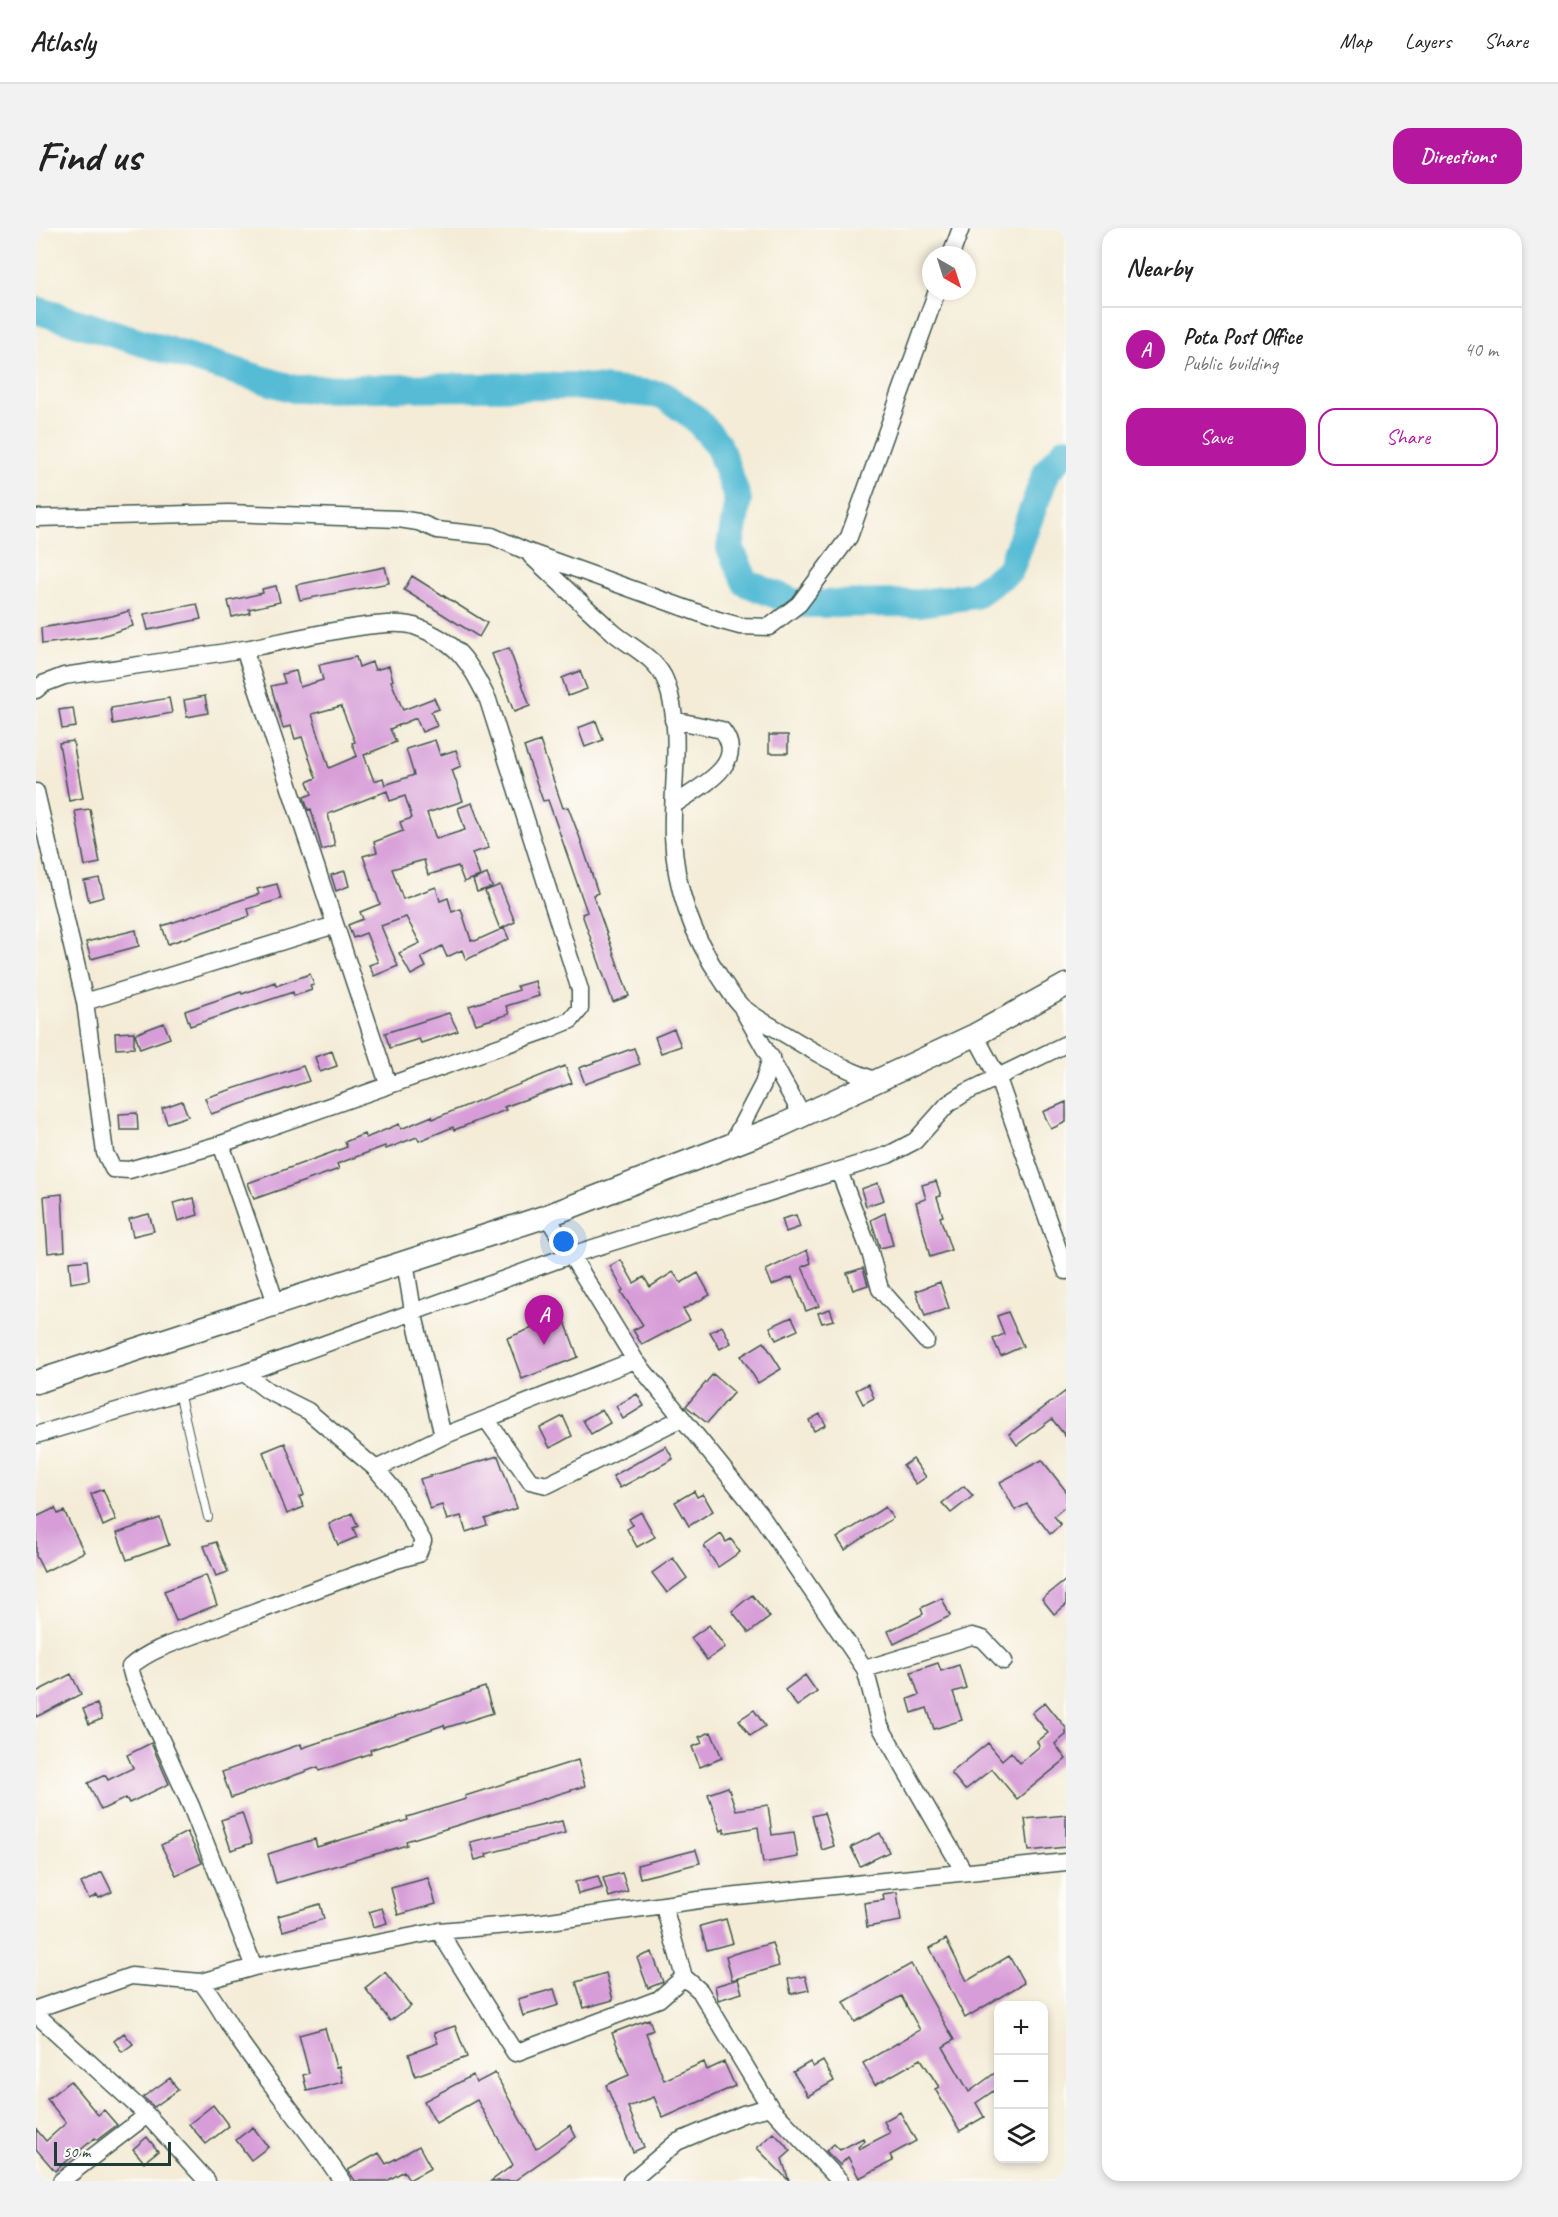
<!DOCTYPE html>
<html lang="en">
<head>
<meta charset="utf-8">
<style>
	body { margin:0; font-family:Caveat,sans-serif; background:#f2f2f2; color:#222 }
	.controls { position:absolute; right:18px; bottom:18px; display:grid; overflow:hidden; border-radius:12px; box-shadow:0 3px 9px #0003 }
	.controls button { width:54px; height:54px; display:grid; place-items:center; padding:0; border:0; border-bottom:2px solid #e0e0e0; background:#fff; color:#222; font:30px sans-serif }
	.compass { position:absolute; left:886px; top:18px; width:54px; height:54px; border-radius:50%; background:#fff; box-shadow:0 3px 9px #0003; rotate:141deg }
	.scale { position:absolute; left:18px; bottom:15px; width:117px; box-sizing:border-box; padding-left:6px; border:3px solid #1f3d34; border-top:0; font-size:16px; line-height:21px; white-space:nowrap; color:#1f3d34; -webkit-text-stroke:4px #fdfcf7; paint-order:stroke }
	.you { position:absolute; left:528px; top:1014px; width:21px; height:21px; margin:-15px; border:4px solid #fff; border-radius:50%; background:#1a73e8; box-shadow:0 0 0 9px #1a73e833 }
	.badge { display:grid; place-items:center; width:39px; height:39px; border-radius:50%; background:#b5179e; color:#fff; font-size:20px; font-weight:700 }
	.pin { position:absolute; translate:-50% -50px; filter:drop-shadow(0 2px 3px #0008) }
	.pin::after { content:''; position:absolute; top:32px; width:21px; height:18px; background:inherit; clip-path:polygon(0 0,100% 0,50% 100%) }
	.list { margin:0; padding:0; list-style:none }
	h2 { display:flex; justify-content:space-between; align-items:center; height:78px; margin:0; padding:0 24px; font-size:26px }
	h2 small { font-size:20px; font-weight:400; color:#767676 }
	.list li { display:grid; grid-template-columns:39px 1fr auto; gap:18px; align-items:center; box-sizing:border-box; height:84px; padding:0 24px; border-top:2px solid #e0e0e0 }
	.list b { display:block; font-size:22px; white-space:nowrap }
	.list p { margin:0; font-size:20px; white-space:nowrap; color:#767676 }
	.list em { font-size:20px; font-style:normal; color:#767676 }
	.actions { display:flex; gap:12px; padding:18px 24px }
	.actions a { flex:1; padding:14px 0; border:2px solid #b5179e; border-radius:18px; text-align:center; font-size:21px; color:#b5179e }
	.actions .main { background:#b5179e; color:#fff }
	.icon { flex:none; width:33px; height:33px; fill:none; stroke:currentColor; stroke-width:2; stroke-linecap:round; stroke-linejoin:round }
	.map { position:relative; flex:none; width:1030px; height:1953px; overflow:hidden; border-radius:18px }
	header { display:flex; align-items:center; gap:36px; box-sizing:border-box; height:84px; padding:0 30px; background:#fff; border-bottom:2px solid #e0e0e0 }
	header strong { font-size:28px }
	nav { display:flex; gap:33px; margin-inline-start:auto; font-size:21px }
	.intro { display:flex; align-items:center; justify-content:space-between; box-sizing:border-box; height:144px; padding:0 36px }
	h1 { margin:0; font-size:42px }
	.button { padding:15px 27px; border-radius:18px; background:#b5179e; color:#fff; font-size:21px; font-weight:700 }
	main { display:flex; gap:36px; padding:0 36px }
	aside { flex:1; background:#fff; border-radius:18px; box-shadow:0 3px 9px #0003 }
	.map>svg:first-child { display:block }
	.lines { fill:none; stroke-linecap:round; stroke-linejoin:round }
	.river { stroke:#57bcd5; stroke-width:28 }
	.building { fill:#d79dd8; fill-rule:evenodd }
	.lane-casing { stroke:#3f574c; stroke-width:10 }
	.street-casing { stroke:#3f574c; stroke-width:19 }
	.secondary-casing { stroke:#3f574c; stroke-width:25 }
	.lane { stroke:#fff; stroke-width:8 }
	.street { stroke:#fff; stroke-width:16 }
	.secondary { stroke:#fff; stroke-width:22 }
</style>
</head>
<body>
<header>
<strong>Atlasly</strong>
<nav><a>Map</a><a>Layers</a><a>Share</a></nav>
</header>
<div class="intro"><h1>Find us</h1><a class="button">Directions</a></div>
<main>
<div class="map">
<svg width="1030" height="1953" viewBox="0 0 1030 1953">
	<rect width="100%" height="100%" fill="#fdfcf7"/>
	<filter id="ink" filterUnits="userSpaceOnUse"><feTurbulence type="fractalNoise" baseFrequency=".0167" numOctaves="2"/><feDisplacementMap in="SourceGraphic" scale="12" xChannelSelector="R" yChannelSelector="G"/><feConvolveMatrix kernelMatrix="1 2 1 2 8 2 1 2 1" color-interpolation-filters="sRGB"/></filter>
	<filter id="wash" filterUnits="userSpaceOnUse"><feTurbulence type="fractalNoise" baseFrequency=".008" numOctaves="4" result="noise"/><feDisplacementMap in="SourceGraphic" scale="24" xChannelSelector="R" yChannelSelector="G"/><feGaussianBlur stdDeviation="1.35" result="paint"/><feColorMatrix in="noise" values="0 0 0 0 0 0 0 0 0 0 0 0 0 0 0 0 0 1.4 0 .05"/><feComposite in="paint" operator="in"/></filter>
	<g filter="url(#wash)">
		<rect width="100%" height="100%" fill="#f4ecd7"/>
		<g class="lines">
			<path class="river" d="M 0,82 L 258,161 L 536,158 L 627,167 L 659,190 L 682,216 L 702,272 L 694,320 L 710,355 L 763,376 L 884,375 L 939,367 L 974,342 L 1011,243 L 1030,222"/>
		</g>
		<g id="blocks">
			<path class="building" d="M 349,339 L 353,355 L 264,372 L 260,357 Z
				M 376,348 L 451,395 L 443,409 L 368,362 Z
				M 240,358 L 244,374 L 213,381 L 214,385 L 196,389 L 192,373 L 227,365 L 226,361 Z
				M 161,376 L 165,391 L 112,402 L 108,386 Z
				M 93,383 L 97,398 L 63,409 L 6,416 L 5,400 L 76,388 Z
				M 473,420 L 494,478 L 478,484 L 456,426 Z
				M 320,429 L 323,439 L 336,434 L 339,442 L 353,438 L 357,452 L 355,453 L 367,482 L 398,470 L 403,481 L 395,484 L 401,498 L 386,504 L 380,490 L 354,501 L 360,514 L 328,527 L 338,553 L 347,550 L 349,557 L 378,547 L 370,521 L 399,512 L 404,527 L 420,522 L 425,538 L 416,542 L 427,573 L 391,585 L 400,611 L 429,602 L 422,580 L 436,575 L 453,620 L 436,625 L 444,648 L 428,654 L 422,638 L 392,647 L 388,632 L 356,641 L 367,671 L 400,659 L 404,673 L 412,670 L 416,684 L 425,681 L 435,712 L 439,713 L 468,700 L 473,711 L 430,732 L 426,722 L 411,729 L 406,718 L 385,729 L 390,739 L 375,747 L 363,725 L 384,715 L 370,689 L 345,698 L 362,738 L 338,748 L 333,737 L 342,734 L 330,705 L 317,710 L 312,697 L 327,691 L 324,684 L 344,676 L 327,628 L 341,624 L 338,614 L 367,603 L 364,594 L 376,590 L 369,568 L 354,573 L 351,563 L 292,586 L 299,618 L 286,622 L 275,581 L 272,582 L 268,569 L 276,566 L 271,554 L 280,550 L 266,509 L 259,511 L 255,498 L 247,500 L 235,458 L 249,455 L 246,446 L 260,443 L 264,459 L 287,452 L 283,437 ZM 305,478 L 319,514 L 316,515 L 321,528 L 293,540 L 276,486 Z
				M 544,443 L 551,461 L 532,468 L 526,450 Z
				M 169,468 L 172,485 L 151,489 L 148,472 Z
				M 133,470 L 136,485 L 77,496 L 75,480 Z
				M 37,480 L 40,499 L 26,501 L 23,482 Z
				M 560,493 L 567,512 L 549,519 L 542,500 Z
				M 733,507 L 752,507 L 752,525 L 733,525 Z
				M 37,513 L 47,570 L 33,573 L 23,515 Z
				M 504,513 L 527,580 L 532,579 L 544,610 L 562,665 L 557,667 L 593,768 L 577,774 L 546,686 L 551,684 L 524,606 L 512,572 L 507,573 L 488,519 Z
				M 54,581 L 64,635 L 49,638 L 39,583 Z
				M 309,643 L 313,658 L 300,663 L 295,647 Z
				M 451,646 L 456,659 L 441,664 L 437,652 Z
				M 63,650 L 68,669 L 53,673 L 48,653 Z
				M 241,656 L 245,671 L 212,681 L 214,688 L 132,716 L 126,698 L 223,666 L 221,661 Z
				M 464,657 L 479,694 L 464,701 L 449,663 Z
				M 100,702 L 103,718 L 55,731 L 50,714 Z
				M 274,746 L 278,757 L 274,758 L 276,762 L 258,768 L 257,764 L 154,798 L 149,783 L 205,764 L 206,766 L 239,754 L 240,758 Z
				M 499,753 L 503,768 L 470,778 L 473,786 L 440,796 L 433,778 L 483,762 L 481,758 Z
				M 413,785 L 422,803 L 385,815 L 383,811 L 354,820 L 349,805 Z
				M 128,795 L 134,810 L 104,821 L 99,806 Z
				M 638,801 L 645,818 L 625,825 L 619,809 Z
				M 98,804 L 98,820 L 80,821 L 79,805 Z
				M 598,820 L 604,836 L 549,856 L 543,840 Z
				M 296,823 L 301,838 L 284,844 L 279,829 Z
				M 267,838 L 273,853 L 175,886 L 169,870 Z
				M 529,838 L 536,855 L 468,879 L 470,882 L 418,902 L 417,899 L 383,913 L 381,909 L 350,921 L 349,918 L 301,936 L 303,941 L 218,971 L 212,955 L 311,919 L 309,914 L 328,906 L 330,910 L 363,896 L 365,901 L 396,888 L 397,891 Z
				M 146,873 L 152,888 L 131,895 L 126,880 Z
				M 1030,874 L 1030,894 L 1015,901 L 1007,884 Z
				M 101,885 L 102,902 L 84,902 L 83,886 Z
				M 900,953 L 905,968 L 901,969 L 907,988 L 904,989 L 915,1022 L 894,1029 L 880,974 L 890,971 L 886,957 Z
				M 842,955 L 848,972 L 830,978 L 825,961 Z
				M 26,966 L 29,1023 L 12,1025 L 8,968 Z
				M 158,970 L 162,987 L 142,993 L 137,975 Z
				M 849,985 L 857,1017 L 844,1020 L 835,992 Z
				M 113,986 L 118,1003 L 97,1008 L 93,991 Z
				M 760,987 L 764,999 L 750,1004 L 746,991 Z
				M 771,1022 L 775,1035 L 766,1039 L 783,1078 L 770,1083 L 756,1049 L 736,1057 L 730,1042 Z
				M 51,1032 L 53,1052 L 35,1055 L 33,1034 Z
				M 585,1032 L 598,1055 L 608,1049 L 614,1059 L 637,1044 L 645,1055 L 662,1045 L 674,1067 L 647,1081 L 654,1092 L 606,1117 L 597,1102 L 607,1097 L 585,1064 L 587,1062 L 574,1038 Z
				M 827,1040 L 832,1057 L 817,1062 L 811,1045 Z
				M 904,1054 L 913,1080 L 889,1088 L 880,1063 Z
				M 794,1081 L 798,1092 L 786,1095 L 782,1085 Z
				M 972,1084 L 987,1118 L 965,1128 L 957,1111 L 968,1106 L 961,1088 Z
				M 527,1088 L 542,1129 L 486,1151 L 471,1110 Z
				M 756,1089 L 762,1102 L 740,1112 L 734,1099 Z
				M 686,1098 L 695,1115 L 684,1121 L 674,1104 Z
				M 728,1114 L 745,1141 L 722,1155 L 705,1128 Z
				M 677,1146 L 698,1164 L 671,1195 L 650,1178 Z
				M 832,1156 L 838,1170 L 827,1176 L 820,1162 Z
				M 1030,1163 L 1030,1209 L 1016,1191 L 981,1217 L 973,1206 Z
				M 601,1166 L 608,1178 L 587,1191 L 580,1178 Z
				M 566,1181 L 574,1195 L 555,1206 L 547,1192 Z
				M 784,1186 L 790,1197 L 778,1203 L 773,1192 Z
				M 527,1188 L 536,1208 L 514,1220 L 504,1200 Z
				M 249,1215 L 268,1267 L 263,1269 L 268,1279 L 251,1286 L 227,1224 Z
				M 630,1218 L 637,1231 L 584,1260 L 577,1248 Z
				M 462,1228 L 481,1280 L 449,1291 L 451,1297 L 430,1304 L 425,1288 L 411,1292 L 406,1277 L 394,1281 L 384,1251 Z
				M 877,1231 L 890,1249 L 880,1256 L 867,1238 Z
				M 1006,1232 L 1030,1263 L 1030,1278 L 1018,1288 L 1025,1297 L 1014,1306 L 991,1276 L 979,1282 L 964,1254 Z
				M 928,1258 L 937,1268 L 915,1285 L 906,1275 Z
				M 67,1261 L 80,1292 L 67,1298 L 55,1266 Z
				M 658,1263 L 661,1269 L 667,1266 L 677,1283 L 653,1298 L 639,1274 Z
				M 849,1279 L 857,1290 L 809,1322 L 801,1310 Z
				M 19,1280 L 22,1286 L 28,1283 L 48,1324 L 8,1344 L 0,1328 L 0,1289 Z
				M 605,1284 L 619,1309 L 601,1319 L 591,1301 L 597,1297 L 593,1291 Z
				M 316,1285 L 322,1298 L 317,1300 L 321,1309 L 302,1317 L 293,1296 Z
				M 124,1290 L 133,1317 L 91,1332 L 81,1305 Z
				M 685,1306 L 690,1314 L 695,1311 L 704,1324 L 682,1339 L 668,1318 Z
				M 180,1314 L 192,1344 L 180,1348 L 168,1318 Z
				M 637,1330 L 651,1350 L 631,1365 L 616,1345 Z
				M 170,1347 L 181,1377 L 140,1393 L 128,1363 Z
				M 1030,1352 L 1030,1377 L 1018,1386 L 1006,1371 Z
				M 716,1367 L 734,1389 L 713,1405 L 696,1383 Z
				M 906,1370 L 914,1388 L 858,1416 L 852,1403 L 887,1386 L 885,1380 Z
				M 673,1397 L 689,1419 L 671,1432 L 655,1410 Z
				M 902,1435 L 905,1443 L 923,1437 L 930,1460 L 917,1464 L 926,1492 L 898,1501 L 891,1480 L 876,1485 L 872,1471 L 883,1467 L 875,1444 Z
				M 35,1446 L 45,1466 L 0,1489 L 0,1464 Z
				M 769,1447 L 781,1464 L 761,1478 L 749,1462 Z
				M 449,1459 L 457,1485 L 409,1500 L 408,1497 L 334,1522 L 335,1525 L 283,1543 L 282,1539 L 195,1570 L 186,1544 L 265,1516 L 266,1520 Z
				M 1009,1474 L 1030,1500 L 1030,1507 L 1019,1516 L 1030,1531 L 981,1571 L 956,1541 L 929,1562 L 915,1545 L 952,1515 L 966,1532 L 975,1524 L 984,1535 L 1004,1518 L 1001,1514 L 1012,1505 L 996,1485 Z
				M 61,1476 L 66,1491 L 53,1496 L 47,1481 Z
				M 718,1482 L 729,1498 L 714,1508 L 703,1492 Z
				M 675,1504 L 686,1530 L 664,1539 L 656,1519 L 666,1515 L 663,1509 Z
				M 115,1515 L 133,1556 L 93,1575 L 90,1570 L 65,1582 L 52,1555 L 69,1547 L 72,1552 L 97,1540 L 91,1527 Z
				M 542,1532 L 549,1558 L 370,1613 L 371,1617 L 240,1655 L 232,1626 L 279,1611 L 281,1619 L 372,1592 L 371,1589 L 430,1571 L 429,1568 Z
				M 692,1559 L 700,1582 L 732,1577 L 736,1607 L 758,1604 L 762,1629 L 727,1635 L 722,1599 L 688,1605 L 688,1601 L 685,1603 L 672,1566 Z
				M 206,1585 L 216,1615 L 195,1622 L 185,1592 Z
				M 788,1585 L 798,1618 L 786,1622 L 776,1588 Z
				M 1030,1587 L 1030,1619 L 993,1623 L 989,1591 Z
				M 526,1593 L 529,1605 L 450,1626 L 451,1629 L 439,1632 L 434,1614 Z
				M 151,1604 L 166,1635 L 140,1647 L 125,1617 Z
				M 844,1605 L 853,1624 L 824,1638 L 815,1619 Z
				M 660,1622 L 664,1635 L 604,1650 L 601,1637 Z
				M 66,1644 L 76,1664 L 63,1670 L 61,1667 L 53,1671 L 45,1655 Z
				M 586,1645 L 592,1663 L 573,1669 L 567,1650 Z
				M 562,1648 L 566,1660 L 542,1666 L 539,1654 Z
				M 392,1650 L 400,1676 L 362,1687 L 355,1660 Z
				M 861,1664 L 865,1693 L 831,1699 L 828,1675 L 848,1672 L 847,1666 Z
				M 284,1676 L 288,1691 L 247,1703 L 242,1688 Z
				M 346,1680 L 351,1695 L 337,1699 L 333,1684 Z
				M 690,1691 L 697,1715 L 671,1722 L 664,1698 Z
				M 910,1711 L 931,1753 L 973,1728 L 988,1755 L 929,1790 L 894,1720 Z
				M 736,1715 L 743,1738 L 696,1752 L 690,1728 Z
				M 616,1724 L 627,1754 L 612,1760 L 601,1730 Z
				M 875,1736 L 918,1812 L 907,1819 L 933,1864 L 963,1842 L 963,1859 L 940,1875 L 948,1889 L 924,1903 L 899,1861 L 903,1859 L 885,1831 L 839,1857 L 827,1835 L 884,1802 L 865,1768 L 819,1794 L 808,1774 Z
				M 349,1744 L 375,1778 L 354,1793 L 329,1760 Z
				M 570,1745 L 577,1772 L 548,1780 L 540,1754 Z
				M 769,1748 L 773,1762 L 755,1766 L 752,1751 Z
				M 702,1751 L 706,1765 L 682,1772 L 679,1758 Z
				M 518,1761 L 523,1777 L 487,1788 L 482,1771 Z
				M 613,1791 L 617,1802 L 610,1805 L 628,1852 L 668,1834 L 671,1842 L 688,1834 L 699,1858 L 627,1890 L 618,1869 L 592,1879 L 608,1919 L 597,1924 L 570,1857 L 593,1847 L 576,1805 Z
				M 419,1798 L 431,1829 L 379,1848 L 373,1826 L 402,1815 L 398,1805 Z
				M 289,1800 L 300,1839 L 303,1838 L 307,1854 L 271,1863 L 267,1847 L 273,1845 L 263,1807 Z
				M 88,1805 L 97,1816 L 86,1824 L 78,1813 Z
				M 787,1833 L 798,1853 L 772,1868 L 757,1844 L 774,1834 L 777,1839 Z
				M 459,1845 L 500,1921 L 534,1897 L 540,1909 L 478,1953 L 455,1953 L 477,1937 L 441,1872 L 400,1895 L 388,1873 L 437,1847 L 440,1855 Z
				M 134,1850 L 142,1862 L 118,1879 L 107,1869 Z
				M 34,1853 L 62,1887 L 68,1882 L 81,1897 L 61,1912 L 59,1910 L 19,1943 L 0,1921 L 0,1901 L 10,1913 L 30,1895 L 11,1871 Z
				M 177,1877 L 193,1898 L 170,1916 L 153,1896 Z
				M 864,1884 L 880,1913 L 854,1927 L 857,1933 L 823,1950 L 812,1929 L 804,1937 L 790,1923 L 798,1916 L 804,1922 L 827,1910 L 829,1913 L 822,1919 L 823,1921 L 854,1905 L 848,1893 Z
				M 217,1899 L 232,1919 L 215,1932 L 200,1912 Z
				M 738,1905 L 755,1923 L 746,1931 L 753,1953 L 721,1920 Z
				M 111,1909 L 122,1923 L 108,1934 L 97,1921 Z
				M 383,1918 L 395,1940 L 373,1952 L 368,1943 L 351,1953 L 319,1953 L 312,1942 L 343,1925 L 350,1936 Z"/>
		</g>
	</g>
	<g filter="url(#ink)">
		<use href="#blocks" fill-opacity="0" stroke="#3f574c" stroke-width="1.5"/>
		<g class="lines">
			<g class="lane-casing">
				<path id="lane" d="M 143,1164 L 172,1289"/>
			</g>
			<g class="street-casing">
				<path id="street" d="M 915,27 L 925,0
					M 0,290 L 193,285 L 363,291 L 382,294 L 401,302 L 456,308 L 490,323 L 682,392 L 704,398 L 733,399 L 763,376 L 813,309 L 901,63
					M 495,328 C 522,353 550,380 578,405 C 596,420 621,430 630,454 C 648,503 635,558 637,608 C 639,661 657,709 686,752 C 692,761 698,771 705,778 C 717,789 733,796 747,805 C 780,825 803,839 840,853
					M 208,421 L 352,856
					M 0,462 L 7,456 L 28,448 C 88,439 148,431 208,421 C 244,415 348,388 378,398 C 422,414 432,432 452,472 L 544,762 L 544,781 L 535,792 L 511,802 L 185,916 L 93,942 L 77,941 L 69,925 L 49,774 L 0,564
					M 637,492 L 686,502 C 713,536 663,559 639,576
					M 49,774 L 299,697
					M 707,782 L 766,887
					M 939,807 L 961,848 L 1030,1043
					M 185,916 L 240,1075
					M 695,917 L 727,856 L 735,829
					M 803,943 L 834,1024 L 844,1061 L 890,1113
					M 511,988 L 599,1132 L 723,1285 L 829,1441 L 844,1498 L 928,1644
					M 369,1034 L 377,1083 L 407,1208
					M 208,1145 L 232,1163 L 272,1183 L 340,1241
					M 450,1191 L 494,1253 L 511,1257 L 646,1190
					M 0,1207 L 208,1145 L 535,1027 L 852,927 L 879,913 L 912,876 L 929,865 L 1030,816
					M 829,1441 L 936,1408 L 947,1411 L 968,1433
					M 628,1679 L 648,1749 L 664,1763 L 734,1879 L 804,1953
					M 403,1703 L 479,1825 L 623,1771 L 648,1749
					M 218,1739 L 155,1578 L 97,1450 L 94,1439 C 115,1420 147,1412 173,1402 C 235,1378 297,1355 360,1332 L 382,1326 L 387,1313 L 357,1261 L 340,1241 L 407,1208 L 599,1132
					M 165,1754 C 181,1773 191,1795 205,1815 C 238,1862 275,1905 306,1953
					M 0,1781 L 95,1748 L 165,1754 L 218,1739 L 403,1703 L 507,1694 L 663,1672 L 1030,1634
					M 0,1786 L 111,1887 L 171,1953
					M 25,1953 L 111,1887
					M 595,1953 L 641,1914 L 707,1886 L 734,1879"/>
			</g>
			<g class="secondary-casing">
				<path id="secondary" d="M 0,1154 L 511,988 L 744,898 L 939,807 L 1030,757"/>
			</g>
			<use href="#lane" class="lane"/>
			<use href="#street" class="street"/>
			<use href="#secondary" class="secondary"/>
		</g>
	</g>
</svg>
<div class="controls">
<button>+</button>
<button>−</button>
<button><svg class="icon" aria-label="layers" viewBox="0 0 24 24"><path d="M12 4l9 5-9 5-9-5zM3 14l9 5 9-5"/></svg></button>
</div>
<svg class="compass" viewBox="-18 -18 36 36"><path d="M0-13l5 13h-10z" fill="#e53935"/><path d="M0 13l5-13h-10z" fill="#767676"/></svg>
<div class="scale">50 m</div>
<div class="you"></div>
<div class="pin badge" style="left:508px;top:1117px">A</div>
</div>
<aside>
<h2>Nearby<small></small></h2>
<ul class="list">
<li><span class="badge">A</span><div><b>Pota Post Office</b><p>Public building</p></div><em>40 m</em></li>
</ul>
<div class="actions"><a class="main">Save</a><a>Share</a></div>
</aside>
</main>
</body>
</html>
